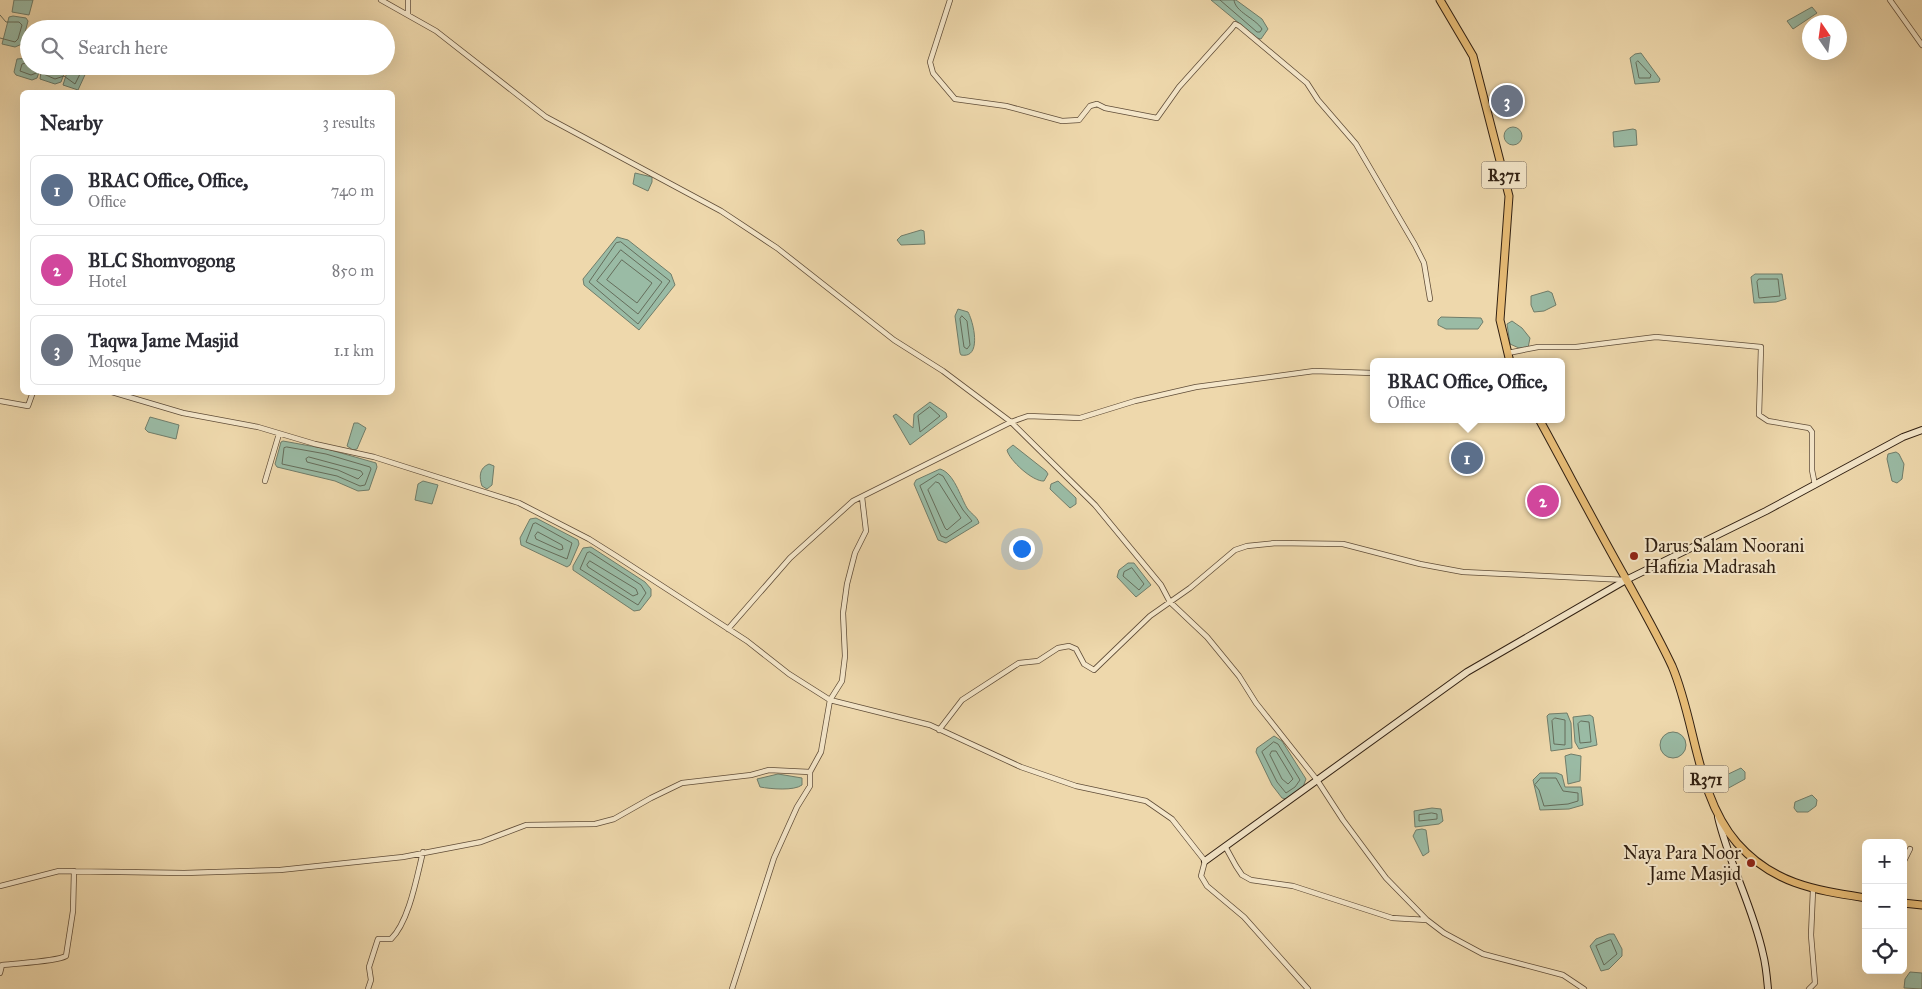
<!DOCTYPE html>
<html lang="en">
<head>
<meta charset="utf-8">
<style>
	body { margin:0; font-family:"IM FELL Great Primer",serif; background:#f2f2f3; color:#2b2b33 }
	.controls { position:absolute; right:15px; bottom:15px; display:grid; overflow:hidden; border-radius:8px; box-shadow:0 5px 20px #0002 }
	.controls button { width:45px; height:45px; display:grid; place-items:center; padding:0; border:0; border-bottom:1px solid #e1e1e2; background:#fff; color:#2b2b33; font:25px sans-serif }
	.compass { position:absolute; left:1802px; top:15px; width:45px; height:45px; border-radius:50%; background:#fff; box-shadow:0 5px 20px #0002; rotate:347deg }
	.you { position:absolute; left:1021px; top:548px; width:18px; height:18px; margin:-12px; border:4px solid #fff; border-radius:50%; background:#1a73e8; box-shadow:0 0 0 8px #1a73e833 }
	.badge { display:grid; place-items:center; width:32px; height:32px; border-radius:50%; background:#8f2418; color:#fff; font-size:16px; font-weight:700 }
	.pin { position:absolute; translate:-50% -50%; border:2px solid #fff; box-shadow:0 1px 5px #0006 }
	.popup { position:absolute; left:1370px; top:358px; width:195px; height:65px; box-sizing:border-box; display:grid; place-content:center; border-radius:8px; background:#fff; filter:drop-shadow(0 1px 4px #0005); font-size:16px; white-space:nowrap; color:#7c7c81 }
	.popup b { font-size:19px; color:#2b2b33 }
	.popup::after { content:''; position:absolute; left:50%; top:100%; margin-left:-10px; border:10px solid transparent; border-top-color:#fff }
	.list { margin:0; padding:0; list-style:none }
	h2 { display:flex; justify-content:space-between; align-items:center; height:65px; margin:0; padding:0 20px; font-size:21px }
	h2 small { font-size:16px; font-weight:400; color:#7c7c81 }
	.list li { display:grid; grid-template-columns:32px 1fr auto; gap:15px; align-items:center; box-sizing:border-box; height:70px; margin:0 10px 10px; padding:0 10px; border:1px solid #e1e1e2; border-radius:8px }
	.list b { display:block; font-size:19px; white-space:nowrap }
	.list p { margin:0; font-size:16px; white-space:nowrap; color:#7c7c81 }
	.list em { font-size:16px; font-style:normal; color:#7c7c81 }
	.icon { flex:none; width:28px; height:28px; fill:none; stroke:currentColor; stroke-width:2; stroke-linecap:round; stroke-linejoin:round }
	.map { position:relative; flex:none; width:1922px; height:989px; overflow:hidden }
	.search { position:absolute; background:#fff; box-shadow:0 5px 20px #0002; left:20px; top:20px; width:375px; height:55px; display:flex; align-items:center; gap:12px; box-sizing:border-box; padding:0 18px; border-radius:28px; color:#7c7c81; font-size:19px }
	.panel { position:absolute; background:#fff; box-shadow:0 5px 20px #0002; left:20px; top:90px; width:375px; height:305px; border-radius:8px }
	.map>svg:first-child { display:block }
	.water { fill:#9abba5; stroke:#707d6a }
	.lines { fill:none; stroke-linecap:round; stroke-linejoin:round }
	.shore { stroke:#656d5b; stroke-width:1 }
	.street-casing { stroke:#604d38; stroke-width:6 }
	.secondary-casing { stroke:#301f11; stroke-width:8 }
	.primary-casing { stroke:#301f11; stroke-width:9 }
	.street { stroke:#f4e6c9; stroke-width:4.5 }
	.secondary { stroke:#f4e6c9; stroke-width:6 }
	.primary { stroke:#e7bc76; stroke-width:7 }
	.poi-dot { fill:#8f2418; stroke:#f4e6c9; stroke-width:2 }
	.labels { text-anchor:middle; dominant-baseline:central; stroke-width:4; stroke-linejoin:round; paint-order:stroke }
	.shield { fill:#f4e6c9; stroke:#6b5b48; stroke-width:1 }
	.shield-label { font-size:16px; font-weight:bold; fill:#301f11 }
	.poi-label { font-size:18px; fill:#301f11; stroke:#f4e6c9; text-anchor:start }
</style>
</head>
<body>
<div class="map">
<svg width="1922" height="989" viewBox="0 0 1922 989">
	<rect width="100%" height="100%" fill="#eed8ac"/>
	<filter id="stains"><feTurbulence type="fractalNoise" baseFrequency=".004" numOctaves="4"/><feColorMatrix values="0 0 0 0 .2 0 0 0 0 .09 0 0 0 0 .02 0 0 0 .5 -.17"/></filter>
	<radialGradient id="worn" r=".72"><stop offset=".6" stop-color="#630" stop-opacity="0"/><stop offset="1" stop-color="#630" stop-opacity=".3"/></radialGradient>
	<path class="water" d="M 14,0 L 33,0 L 29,15 L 12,12 Z
		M 1211,0 L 1236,0 L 1262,19 L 1268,29 L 1261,39 L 1257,38 Z
		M 1812,7 L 1817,13 L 1793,29 L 1787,21 Z
		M 13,16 L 26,18 L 28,21 L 22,44 L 15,47 L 2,44 L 9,17 Z
		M 29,48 L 29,66 L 41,66 L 37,78 L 32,80 L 16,75 L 14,72 L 17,59 L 27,58 Z
		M 1641,53 L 1660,79 L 1659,82 L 1635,84 L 1630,58 L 1635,54 Z
		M 42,66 L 67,66 L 61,82 L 55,84 L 40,79 Z
		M 69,66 L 89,66 L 78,90 L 63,85 Z
		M1504 136a9 9 0 1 1 18 0a9 9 0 1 1-18 0Z
		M 1633,129 L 1636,130 L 1637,145 L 1614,147 L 1613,132 Z
		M 635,173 L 652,177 L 652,182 L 648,191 L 633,184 Z
		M 921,230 L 924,231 L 925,244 L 901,245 L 897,240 L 901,236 Z
		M 617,237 L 628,240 L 671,274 L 675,285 L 639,330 L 584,285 L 583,279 Z
		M 1755,274 L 1782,274 L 1786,299 L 1776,302 L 1754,303 L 1751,277 Z
		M 1548,291 L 1552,293 L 1556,305 L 1544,311 L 1534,312 L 1531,305 L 1531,296 Z
		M 958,309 L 968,312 C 974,323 982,359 961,355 L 960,353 L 955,316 Z
		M 1441,317 L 1481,318 L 1483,322 L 1478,329 L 1446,329 L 1438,325 L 1438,320 Z
		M 1512,321 L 1522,328 L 1530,338 L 1528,348 L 1519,348 L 1510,344 L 1507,324 Z
		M 930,402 L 946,413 L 947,417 L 910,445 L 893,416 L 896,414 L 913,428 L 914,414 Z
		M 150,417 L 179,425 L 176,439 L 148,432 L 145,429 Z
		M 354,423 L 358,423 L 366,428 L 357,449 L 353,450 L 347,446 Z
		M 283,441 L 327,449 L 376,463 L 377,467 L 369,490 L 358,491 L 335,481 L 277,467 L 275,464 L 281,442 Z
		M 1013,445 L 1046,471 L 1048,474 L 1044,481 C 1033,482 1009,460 1007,450 Z
		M 1896,452 L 1899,454 L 1904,464 L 1902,479 L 1897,483 L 1892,481 L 1887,459 L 1888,454 Z
		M 489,464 L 494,466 L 492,485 L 487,489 L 482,486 C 479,477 479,468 489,464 Z
		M 940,469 C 954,473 960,496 967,508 C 971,514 977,516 979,523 L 946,543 L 938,540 L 914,484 L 916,480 Z
		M 423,481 L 438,485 L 432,504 L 415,500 L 418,484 Z
		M 1058,481 L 1076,498 L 1076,504 L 1070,508 L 1050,489 L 1051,484 Z
		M 536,518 L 578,540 L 579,544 L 570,565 L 567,567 L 521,545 L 520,538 L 530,519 Z
		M 591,547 L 645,582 L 651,589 L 651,596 L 640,610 L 634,611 L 573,570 L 573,566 L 583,548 Z
		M 1128,563 L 1134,563 L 1151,585 L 1136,597 L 1117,577 L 1119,570 Z
		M 1567,713 L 1571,723 L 1572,748 L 1551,751 L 1547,716 L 1549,714 Z
		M 1590,715 L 1593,717 L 1597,745 L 1579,749 L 1575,742 L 1573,717 Z
		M1660 745a13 13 0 1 1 26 0a13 13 0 1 1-26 0Z
		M 1274,736 L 1282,741 L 1306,779 L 1303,787 L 1286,799 L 1282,798 L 1272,785 L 1256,752 L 1257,748 Z
		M 1571,754 L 1581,756 L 1580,781 L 1568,784 L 1565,756 Z
		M 1741,768 L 1745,772 L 1745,779 L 1725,790 L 1717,787 L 1720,778 Z
		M 1540,773 L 1557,773 L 1562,775 L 1565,787 L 1581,787 L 1583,805 L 1569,809 L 1540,810 L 1533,780 Z
		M 778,774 L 802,778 L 802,785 C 794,791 771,789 760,787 L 757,779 Z
		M 1812,795 L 1817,800 L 1816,806 L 1808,812 L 1797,812 L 1794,808 L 1795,802 Z
		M 1432,808 L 1441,809 L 1443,821 L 1439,824 L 1415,827 L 1414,811 Z
		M 1422,829 L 1426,830 L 1429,852 L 1423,856 L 1413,836 L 1416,830 Z
		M 1609,934 L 1614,934 L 1622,949 L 1622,956 L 1609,969 L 1601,971 L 1590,946 L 1596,939 Z
		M 1910,972 L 1922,973 L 1922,989 L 1904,988 L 1905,979 Z"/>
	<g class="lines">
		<path class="shore" d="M 1220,0 L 1257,32 L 1260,32 L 1262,29 C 1255,18 1235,12 1234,0
			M 0,15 L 6,22 L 19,22 L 22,25 L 18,39 L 15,42 L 0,38
			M 1638,61 L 1651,75 L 1650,78 L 1639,78 L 1636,63 Z
			M 29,62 L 22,64 L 20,71 L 31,75 L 39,72 L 55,79 L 64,76 L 75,84 L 84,66
			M 621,242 L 670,281 L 638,324 L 589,282 L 616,243 Z
			M 621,250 L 662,282 L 638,314 L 597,281 Z
			M 622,260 L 652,283 L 637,303 L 607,280 Z
			M 1759,279 L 1778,279 L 1780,296 L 1759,298 L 1757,282 Z
			M 962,316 L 967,321 L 970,345 L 967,349 L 964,347 L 960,319 Z
			M 930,407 L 940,416 L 920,432 L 918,416 Z
			M 287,447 L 326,454 L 370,467 L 371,469 L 365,485 L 360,486 L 337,476 L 282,464 L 284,448 Z
			M 309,457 L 361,471 L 363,474 L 358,479 L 338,470 L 307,462 L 306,459 Z
			M 939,474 L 943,476 L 963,510 L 972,521 L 946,538 L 941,536 L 920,486 Z
			M 936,482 L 939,483 L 961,518 L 947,530 L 945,528 L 928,490 Z
			M 536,523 L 572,543 L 567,559 L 526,542 L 533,524 Z
			M 538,532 L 562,545 L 563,549 L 560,550 L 536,539 L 535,536 Z
			M 590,552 L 641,585 L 646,593 L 638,605 L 580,569 L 587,553 Z
			M 590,561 L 636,589 L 638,594 L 633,596 L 588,567 L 587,565 Z
			M 1132,568 L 1144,584 L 1139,590 L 1123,576 L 1124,572 Z
			M 1555,718 L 1565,720 L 1565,745 L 1554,744 L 1552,721 Z
			M 1581,721 L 1589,722 L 1591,742 L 1580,743 L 1578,724 Z
			M 1274,742 L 1278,744 L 1300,780 L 1295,787 L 1286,793 L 1277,782 L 1262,752 Z
			M 1272,751 L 1276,751 L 1293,779 L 1288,784 L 1282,779 L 1270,755 Z
			M 1541,778 L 1556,778 L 1563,791 L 1578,793 L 1578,801 L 1568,804 L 1544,806 L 1539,790 L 1535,785 Z
			M 1432,813 L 1437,814 L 1437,819 L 1419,821 L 1419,815 Z
			M 1611,940 L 1617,954 L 1604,965 L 1596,946 Z"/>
		<g class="street-casing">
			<path id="street" d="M 381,0 L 436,31 L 546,117 L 721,211 L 777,248 L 894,340 L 943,371 L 1011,422 L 1095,505 L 1161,585 L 1170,602 L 1207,637 L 1239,676 L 1256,703 L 1317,780 L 1343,820 L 1386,878 L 1427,920
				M 408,0 L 408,14
				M 950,0 L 930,62 L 933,73 L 955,99 L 1006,106 L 1062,121 L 1079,120 L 1090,106 L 1097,104 L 1105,108 L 1157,118 L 1179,87 L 1232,28 L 1235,24 L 1239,26 L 1307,83 L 1318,100 L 1356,144 L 1415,245 L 1424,263 L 1430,299
				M 1890,0 L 1922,45
				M 1508,353 L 1538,347 L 1576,347 L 1656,337 L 1761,347 L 1759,415 L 1768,421 L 1809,428 L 1812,432 L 1812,470 L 1815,485
				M 112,392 L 183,413 L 258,427 L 315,444 L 374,457 L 519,503 L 589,539 L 616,556 L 747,641 L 789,674 L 830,700 L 930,725 L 1021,767 L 1076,786 L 1146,801 L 1172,819 L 1205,861 L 1201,876 L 1207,886 L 1244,917 L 1308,989
				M 0,401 L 28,406 L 33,392
				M 265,481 L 279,434
				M 728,629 L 790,558 L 853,501 L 1011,422 L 1028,416 L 1080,418 L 1135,401 L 1196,387 L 1314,371 L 1373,373
				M 939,730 L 962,700 L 1019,663 L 1038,661 L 1058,648 L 1069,646 L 1076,649 L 1084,664 L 1094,670 L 1150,616 L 1190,588 L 1235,550 L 1247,546 L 1276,543 L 1343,544 L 1420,564 L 1463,572 L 1626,580
				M 1225,846 L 1236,866 L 1242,875 L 1251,880 L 1293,886 L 1392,918 L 1427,920 L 1444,933 L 1483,954 L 1563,975 L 1584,989
				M 1903,863 L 1910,849
				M 0,886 L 59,871 L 184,873 L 280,870 L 403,857 L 481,842 L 526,825 L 595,824 L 614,819 L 651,798 L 682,783 L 751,775 L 769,770 L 810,772
				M 0,973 L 2,965 C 17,963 55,962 66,956 L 73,911 L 74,871
				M 368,989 L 371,980 L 369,967 L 378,939 L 391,939 C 409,922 417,876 423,852
				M 732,989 L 774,858 L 797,807 L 810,786 L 810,772 L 821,752 L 830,700 L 842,681 L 845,656 L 843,613 L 847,584 L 855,553 L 866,531 L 862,497
				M 1809,989 L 1815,983 L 1811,935 L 1813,890"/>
		</g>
		<g class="secondary-casing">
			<path id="secondary" d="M 1718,817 C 1729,864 1753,907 1763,954 C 1766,965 1767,978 1768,989
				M 1205,861 L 1467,672 L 1626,580 L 1766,511 L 1903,437 L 1922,430"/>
		</g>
		<g class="primary-casing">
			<path id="primary" d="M 1440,0 L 1473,56 L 1509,196 L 1500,320 L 1510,362
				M 1539,419 C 1568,472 1596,526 1626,579 C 1642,608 1658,636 1672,666 C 1696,722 1696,796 1737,843 C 1773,884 1815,890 1866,898
				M 1903,903 L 1922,905"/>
		</g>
		<use href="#street" class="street"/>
		<use href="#secondary" class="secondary"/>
		<use href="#primary" class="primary"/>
	</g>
	<g class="poi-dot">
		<circle cx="1634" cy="556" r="5"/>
		<circle cx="1751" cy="863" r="5"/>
	</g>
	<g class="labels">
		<g class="shield">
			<rect x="1481.5" y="161.5" width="45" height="27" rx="4"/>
			<rect x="1683.5" y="765.5" width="45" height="27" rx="4"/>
		</g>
		<g class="shield-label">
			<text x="1504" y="175">R371</text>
			<text x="1706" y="779">R371</text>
		</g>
		<g class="poi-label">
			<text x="1644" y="546">Darus Salam Noorani<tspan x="1644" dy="21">Hafizia Madrasah</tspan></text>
			<text x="1741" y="853" text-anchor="end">Naya Para Noor<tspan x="1741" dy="21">Jame Masjid</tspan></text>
		</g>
	</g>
	<rect width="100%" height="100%" filter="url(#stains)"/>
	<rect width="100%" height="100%" fill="url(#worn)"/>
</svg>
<div class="controls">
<button>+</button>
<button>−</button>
<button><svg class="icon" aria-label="locate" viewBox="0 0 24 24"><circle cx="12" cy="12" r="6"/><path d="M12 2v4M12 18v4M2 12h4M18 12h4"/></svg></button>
</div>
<svg class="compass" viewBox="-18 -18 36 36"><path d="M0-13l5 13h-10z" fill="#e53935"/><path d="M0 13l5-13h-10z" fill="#7c7c81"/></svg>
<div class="you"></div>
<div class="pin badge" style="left:1467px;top:458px;background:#5c6f8a">1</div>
<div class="popup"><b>BRAC Office, Office,</b>Office</div>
<div class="pin badge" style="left:1543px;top:501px;background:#d1479c">2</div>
<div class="pin badge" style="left:1507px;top:101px;background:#6b7280">3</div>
<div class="search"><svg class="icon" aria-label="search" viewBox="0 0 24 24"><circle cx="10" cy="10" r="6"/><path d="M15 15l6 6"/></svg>Search here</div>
<section class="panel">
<h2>Nearby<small>3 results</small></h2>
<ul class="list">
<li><span class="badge" style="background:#5c6f8a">1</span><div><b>BRAC Office, Office,</b><p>Office</p></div><em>740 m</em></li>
<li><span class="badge" style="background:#d1479c">2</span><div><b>BLC Shomvogong</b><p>Hotel</p></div><em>850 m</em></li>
<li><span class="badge" style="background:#6b7280">3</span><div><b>Taqwa Jame Masjid</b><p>Mosque</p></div><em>1.1 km</em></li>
</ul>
</section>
</div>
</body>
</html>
